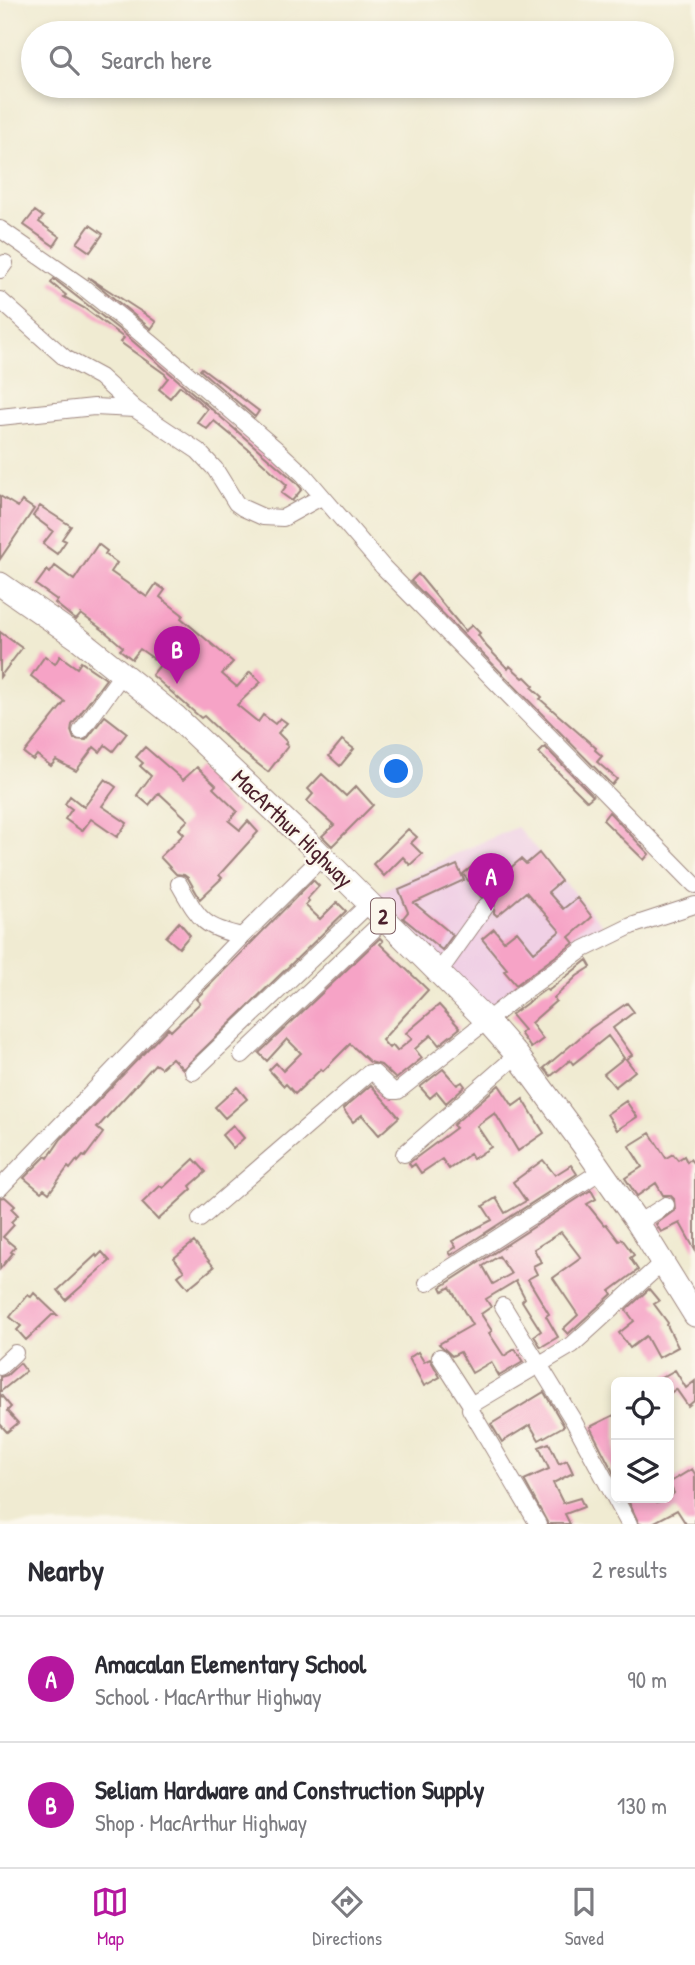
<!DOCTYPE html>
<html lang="en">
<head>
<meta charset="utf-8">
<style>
	body { margin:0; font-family:"Patrick Hand",sans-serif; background:#f2f2f3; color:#2b2b33 }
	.controls { position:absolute; right:21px; bottom:21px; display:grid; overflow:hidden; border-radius:10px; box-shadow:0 4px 10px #0003 }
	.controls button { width:63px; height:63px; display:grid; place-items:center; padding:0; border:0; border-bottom:2px solid #e1e1e2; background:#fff; color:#2b2b33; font:35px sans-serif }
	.you { position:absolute; left:397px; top:772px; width:24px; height:24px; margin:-18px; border:5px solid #fff; border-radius:50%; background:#1a73e8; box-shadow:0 0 0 10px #1a73e833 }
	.badge { display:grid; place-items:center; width:46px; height:46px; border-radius:50%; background:#b5179e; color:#fff; font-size:23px; font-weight:700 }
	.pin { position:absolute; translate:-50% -58px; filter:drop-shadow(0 2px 4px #0008) }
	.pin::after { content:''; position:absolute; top:37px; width:24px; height:21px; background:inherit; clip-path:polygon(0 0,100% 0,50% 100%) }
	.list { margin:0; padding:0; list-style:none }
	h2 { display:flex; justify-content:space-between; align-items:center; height:91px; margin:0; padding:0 28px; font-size:30px }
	h2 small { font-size:23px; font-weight:400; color:#7c7c81 }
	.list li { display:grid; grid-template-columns:46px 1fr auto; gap:21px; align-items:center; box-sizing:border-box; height:126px; padding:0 28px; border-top:2px solid #e1e1e2 }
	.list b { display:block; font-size:26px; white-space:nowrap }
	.list p { margin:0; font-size:23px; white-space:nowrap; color:#7c7c81 }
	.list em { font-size:23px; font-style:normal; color:#7c7c81 }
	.icon { flex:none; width:38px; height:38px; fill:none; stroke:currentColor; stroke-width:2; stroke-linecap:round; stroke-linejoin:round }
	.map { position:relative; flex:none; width:695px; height:1524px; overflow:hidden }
	.search { position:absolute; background:#fff; box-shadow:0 4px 10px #0003; left:21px; right:21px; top:21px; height:77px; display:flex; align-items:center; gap:18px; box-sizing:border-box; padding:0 24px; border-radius:38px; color:#7c7c81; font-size:26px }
	.sheet { height:343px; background:#fff }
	nav { display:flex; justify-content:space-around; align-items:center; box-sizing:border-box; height:98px; border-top:2px solid #e1e1e2; background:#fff; font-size:19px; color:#7c7c81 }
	nav a { display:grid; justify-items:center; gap:4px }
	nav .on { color:#b5179e }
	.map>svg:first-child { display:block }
	.built { fill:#f0d0e5 }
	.building { fill:#f6a3c6; fill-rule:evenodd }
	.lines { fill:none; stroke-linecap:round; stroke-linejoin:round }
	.minor-casing { stroke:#9d857e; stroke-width:18 }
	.highway-casing { stroke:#9d857e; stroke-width:25 }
	.minor { stroke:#fff; stroke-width:16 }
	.highway { stroke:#fff; stroke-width:23 }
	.labels { text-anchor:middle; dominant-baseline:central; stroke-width:5; stroke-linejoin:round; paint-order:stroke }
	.shield { fill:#fbf7ec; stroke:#7f6065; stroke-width:2 }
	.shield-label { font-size:21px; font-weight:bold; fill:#4a1f2b }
	.street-label { font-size:23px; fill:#4a1f2b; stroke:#fbf7ec }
</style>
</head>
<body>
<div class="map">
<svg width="695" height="1524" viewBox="0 0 695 1524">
	<rect width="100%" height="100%" fill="#fbf7ec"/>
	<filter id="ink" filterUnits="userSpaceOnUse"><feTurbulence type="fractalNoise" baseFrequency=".0143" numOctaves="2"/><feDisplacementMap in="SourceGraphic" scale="14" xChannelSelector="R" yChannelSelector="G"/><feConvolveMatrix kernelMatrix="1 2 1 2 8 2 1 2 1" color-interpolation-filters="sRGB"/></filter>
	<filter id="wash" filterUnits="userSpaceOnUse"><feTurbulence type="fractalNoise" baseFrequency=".00686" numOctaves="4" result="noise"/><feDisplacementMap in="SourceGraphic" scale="28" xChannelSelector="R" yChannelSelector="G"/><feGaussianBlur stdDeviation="1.57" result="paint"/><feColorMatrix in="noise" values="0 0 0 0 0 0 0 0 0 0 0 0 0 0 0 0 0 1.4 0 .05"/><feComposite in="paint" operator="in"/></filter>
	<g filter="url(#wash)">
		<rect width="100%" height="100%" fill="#f0ebd2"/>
		<path class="built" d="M 517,827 L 605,928 L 489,1010 L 376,894 L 459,852 Z"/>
		<g id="blocks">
			<path class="building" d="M 35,211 L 43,217 L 39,222 L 60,237 L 54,246 L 24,225 Z
				M 90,225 L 103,234 L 90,252 L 77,243 Z
				M 88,277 L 145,314 L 156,322 L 151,329 Z
				M 54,279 L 121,331 L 296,482 L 302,489 L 292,501 L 281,493 L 287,485 L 248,449 L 214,421 L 207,429 L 197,422 L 207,409 L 197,400 L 180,386 L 170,398 L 159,389 L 168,378 L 165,374 L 120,342 L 124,338 L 111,328 L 84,308 L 64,297 L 66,295 L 51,283 Z
				M 202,368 L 259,411 L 255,417 L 200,370 Z
				M 0,496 L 18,507 L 22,501 L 34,509 L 0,559 Z
				M 40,506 L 71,526 L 62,539 L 66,541 L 57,554 L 43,544 L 53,531 L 33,516 Z
				M 98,544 L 107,551 L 105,554 L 117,563 L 111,572 L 147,597 L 156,584 L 165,590 L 160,597 L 183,615 L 181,618 L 233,662 L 222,674 L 237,687 L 250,672 L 261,682 L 237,705 L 258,722 L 263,715 L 275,724 L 280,718 L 287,723 L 278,733 L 287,742 L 285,744 L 288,746 L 268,772 L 240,750 L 204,716 L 201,718 L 152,675 L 161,664 L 140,649 L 132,659 L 120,650 L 123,647 L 103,630 L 81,614 L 76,620 L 55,603 L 57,600 L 36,585 L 47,570 L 50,573 L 55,566 L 74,580 Z
				M 418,574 L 465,631 L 472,625 L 480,633 L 478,635 L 487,647 L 508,669 L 510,666 L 523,678 L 525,677 L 534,686 L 532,688 L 542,697 L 540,699 L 596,748 L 595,750 L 602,756 L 597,762 L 617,779 L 612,785 L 411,581 Z
				M 0,632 L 22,648 L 0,677 Z
				M 45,656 L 55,664 L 60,656 L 77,668 L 81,662 L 106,679 L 72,725 L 71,731 L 74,739 L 86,740 L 105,716 L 127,733 L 113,751 L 105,745 L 100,752 L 94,747 L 76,771 L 56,760 L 51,766 L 37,755 L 33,760 L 24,753 L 65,702 L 31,676 Z
				M 342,740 L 354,749 L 340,766 L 329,756 Z
				M 145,747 L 183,780 L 197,767 L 216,785 L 213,788 L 237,811 L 229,821 L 240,830 L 248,821 L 258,832 L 219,875 L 222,878 L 200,899 L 188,878 L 184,875 L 176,874 L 160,857 L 184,834 L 179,829 L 188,820 L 159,793 L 149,805 L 137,795 L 151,776 L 140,766 L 143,763 L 136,757 Z
				M 545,747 L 593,796 L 587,801 L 539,753 Z
				M 322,774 L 346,796 L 356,786 L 373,805 L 332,846 L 322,836 L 334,825 L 307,801 L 313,794 L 308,789 Z
				M 105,779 L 116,787 L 102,806 L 127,823 L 117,837 L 91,819 L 82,831 L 65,819 L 72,809 L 65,804 L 70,796 L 84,807 Z
				M 609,812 L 649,854 L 644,860 L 603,820 Z
				M 408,829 L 417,837 L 411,843 L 422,854 L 410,865 L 403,857 L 384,876 L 373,864 Z
				M 539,853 L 561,881 L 548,892 L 563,909 L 577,898 L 592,917 L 569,937 L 574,943 L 516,985 L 504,971 L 507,969 L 482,939 L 494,929 L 504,941 L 517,931 L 534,952 L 560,931 L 526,892 L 497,916 L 494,913 L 495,901 L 488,896 L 481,897 L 463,874 L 480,860 L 496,880 L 521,859 L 526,864 Z
				M 457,865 L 464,880 L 414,903 L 453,935 L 442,950 L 403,918 L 408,912 L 399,890 Z
				M 313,880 L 319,886 L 307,899 L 309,901 L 305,905 L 320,919 L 337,902 L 346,911 L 183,1069 L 172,1058 L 161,1068 L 155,1064 L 97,1128 L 103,1133 L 85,1157 L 83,1156 L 78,1162 L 77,1160 L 70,1169 L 68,1167 L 49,1193 L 44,1189 L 41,1192 L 24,1178 L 46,1156 L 48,1158 L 61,1139 L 168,1028 L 171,1031 L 200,1003 L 196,999 Z
				M 179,922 L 190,935 L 179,948 L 166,937 Z
				M 380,938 L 383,941 L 380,944 L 428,990 L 382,1040 L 389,1048 L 392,1045 L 397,1051 L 412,1039 L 406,1033 L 439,1005 L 460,1028 L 439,1045 L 431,1035 L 415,1049 L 422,1058 L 396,1079 L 381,1065 L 370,1062 L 350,1044 L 323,1071 L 321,1069 L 295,1094 L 286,1084 L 284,1086 L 269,1070 L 276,1063 L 283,1071 L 301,1053 L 287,1039 L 267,1061 L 259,1053 Z
				M 587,960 L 591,967 L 577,976 L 554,998 L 556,1001 L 531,1023 L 543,1039 L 531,1048 L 520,1033 L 524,1030 L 511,1015 L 546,989 L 548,991 Z
				M 627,1003 L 634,1012 L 613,1028 L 632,1055 L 626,1059 L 635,1071 L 615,1087 L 604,1074 L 624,1058 L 608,1036 L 573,1064 L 570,1060 L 551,1076 L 544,1068 L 591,1028 Z
				M 443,1069 L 457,1085 L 462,1082 L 465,1086 L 446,1103 L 437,1092 L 430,1098 L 420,1087 Z
				M 371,1085 L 399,1117 L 379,1135 L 362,1115 L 353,1122 L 343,1109 Z
				M 499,1085 L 513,1106 L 523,1099 L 544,1133 L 518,1151 L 495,1113 L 477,1126 L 491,1147 L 473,1159 L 470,1154 L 449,1169 L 442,1159 L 421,1173 L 415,1164 L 411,1167 L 409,1163 L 456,1128 L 453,1125 Z
				M 237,1087 L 247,1099 L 225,1118 L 215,1107 Z
				M 626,1101 L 637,1117 L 617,1130 L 607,1114 Z
				M 233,1125 L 244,1138 L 233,1148 L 222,1135 Z
				M 650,1133 L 666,1158 L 673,1154 L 678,1160 L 684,1156 L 687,1162 L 690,1159 L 695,1165 L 695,1250 L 680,1223 L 661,1232 L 656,1224 L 675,1210 L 674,1199 L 670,1195 L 663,1195 L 656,1183 L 637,1196 L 625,1178 L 642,1167 L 629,1146 Z
				M 194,1159 L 206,1172 L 190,1186 L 192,1189 L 158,1220 L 142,1203 L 160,1186 L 163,1188 Z
				M 543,1160 L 555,1175 L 571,1165 L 577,1174 L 451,1255 L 449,1252 L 456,1247 L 452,1241 L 492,1220 L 483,1206 L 496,1198 L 505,1213 L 526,1201 L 513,1182 Z
				M 591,1190 L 596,1199 L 587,1204 L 604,1225 L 606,1224 L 619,1241 L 622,1239 L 634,1255 L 630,1258 L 638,1270 L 610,1291 L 612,1294 L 568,1334 L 563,1329 L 578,1315 L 553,1278 L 581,1258 L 561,1232 L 534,1249 L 541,1262 L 533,1266 L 537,1274 L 528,1279 L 549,1314 L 546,1316 L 558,1337 L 541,1347 L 534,1336 L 541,1331 L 522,1301 L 525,1298 L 516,1281 L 486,1299 L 491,1307 L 481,1314 L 492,1331 L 489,1333 L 504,1356 L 515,1349 L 523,1362 L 499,1376 L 491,1362 L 472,1373 L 460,1352 L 452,1356 L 439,1344 L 472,1325 L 450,1287 L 443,1291 L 441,1287 ZM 499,1256 L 511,1274 L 493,1284 L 483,1266 Z
				M 5,1197 L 15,1206 L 12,1209 L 18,1215 L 11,1222 L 14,1225 L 3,1237 L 15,1247 L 11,1252 L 13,1253 L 0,1269 L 0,1198 Z
				M 194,1242 L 214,1267 L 188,1288 L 178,1276 L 184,1271 L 174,1258 Z
				M 102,1252 L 110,1261 L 66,1300 L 58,1290 L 96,1255 L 97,1257 Z
				M 649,1289 L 659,1301 L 654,1304 L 668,1323 L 667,1325 L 678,1347 L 658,1358 L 646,1336 L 630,1348 L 619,1333 L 634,1321 L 626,1310 Z
				M 34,1293 L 57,1315 L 52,1315 L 26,1340 L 17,1330 L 21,1326 L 10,1317 L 27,1295 L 31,1297 Z
				M 418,1352 L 424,1362 L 430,1359 L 440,1377 L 424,1386 L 409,1358 Z
				M 20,1363 L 26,1371 L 0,1392 L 0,1377 L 7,1375 Z
				M 675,1370 L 686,1388 L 695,1381 L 695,1400 L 688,1406 L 676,1389 L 669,1394 L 669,1382 L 654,1382 Z
				M 544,1392 L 564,1426 L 539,1440 L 530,1425 L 502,1442 L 491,1424 Z
				M 0,1394 L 11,1407 L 7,1411 L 18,1423 L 7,1432 L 0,1424 Z
				M 616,1414 L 616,1478 L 590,1427 Z
				M 549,1443 L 559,1464 L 567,1460 L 573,1473 L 553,1483 L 563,1503 L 580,1498 L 584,1507 L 565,1514 L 570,1524 L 548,1524 L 524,1480 L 549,1469 L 539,1447 Z
				M 692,1469 L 695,1474 L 695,1524 L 686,1524 L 677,1510 L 651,1524 L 639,1524 L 627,1498 L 654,1498 L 657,1502 L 669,1498 L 674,1493 L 669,1483 Z"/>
		</g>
	</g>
	<g filter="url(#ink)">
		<use href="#blocks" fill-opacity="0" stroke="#9d857e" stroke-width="2"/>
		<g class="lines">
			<g class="minor-casing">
				<path id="minor" d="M 0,229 L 83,287 L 128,323 L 275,448 L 304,475 L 383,567 L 695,885
					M 0,270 L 5,263
					M 0,300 L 65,358 L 100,377 L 135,409 L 198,451 L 215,469 L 236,503 L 243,508 L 263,517 L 283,518 L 321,497
					M 0,417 L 94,407 L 135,409
					M 81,731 L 123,673
					M 179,884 C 199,918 201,927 242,936
					M 439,972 L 486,906
					M 242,1055 L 385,919
					M 193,1072 L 370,903
					M 404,1154 L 517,1055
					M 0,1188 L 242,936 L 323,856
					M 200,1219 L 369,1073 L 374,1073 L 393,1091 L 398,1091 L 519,995 L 584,949 L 631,926 L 695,905
					M 638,1223 L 666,1205
					M 427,1283 L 601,1171
					M 503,1306 L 573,1420 L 629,1524
					M 440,1357 L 471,1405
					M 0,1367 L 15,1353
					M 538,1524 L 470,1409 L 471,1405 L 572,1345 L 663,1262"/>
			</g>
			<g class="highway-casing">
				<path id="highway" d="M 0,584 L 79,639 L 176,717 L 314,848 L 487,1021 L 517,1055 L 582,1143 L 638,1223 L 695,1315"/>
			</g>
			<use href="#minor" class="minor"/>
			<use href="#highway" class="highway"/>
		</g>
	</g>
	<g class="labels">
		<rect class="shield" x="371" y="898.5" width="24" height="35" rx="5"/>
		<g class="shield-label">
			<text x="383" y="916">2</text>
		</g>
		<g class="street-label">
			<text transform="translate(293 828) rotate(44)">MacArthur Highway</text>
		</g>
	</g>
</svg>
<div class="controls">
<button><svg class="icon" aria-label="locate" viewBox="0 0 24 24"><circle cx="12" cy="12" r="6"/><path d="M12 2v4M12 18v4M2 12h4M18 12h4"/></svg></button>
<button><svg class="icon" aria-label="layers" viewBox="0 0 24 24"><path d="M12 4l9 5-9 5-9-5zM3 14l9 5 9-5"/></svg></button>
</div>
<div class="you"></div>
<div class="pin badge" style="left:491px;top:911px">A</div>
<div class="pin badge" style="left:177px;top:684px">B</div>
<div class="search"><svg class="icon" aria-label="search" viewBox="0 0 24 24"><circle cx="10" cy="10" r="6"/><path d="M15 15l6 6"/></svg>Search here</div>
</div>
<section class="sheet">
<h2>Nearby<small>2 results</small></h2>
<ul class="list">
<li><span class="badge">A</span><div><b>Amacalan Elementary School</b><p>School · MacArthur Highway</p></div><em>90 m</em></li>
<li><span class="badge">B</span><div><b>Seliam Hardware and Construction Supply</b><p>Shop · MacArthur Highway</p></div><em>130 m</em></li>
</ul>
</section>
<nav>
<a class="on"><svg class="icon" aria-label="map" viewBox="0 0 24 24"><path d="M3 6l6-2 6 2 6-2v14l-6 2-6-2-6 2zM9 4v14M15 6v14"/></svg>Map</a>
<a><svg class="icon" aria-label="directions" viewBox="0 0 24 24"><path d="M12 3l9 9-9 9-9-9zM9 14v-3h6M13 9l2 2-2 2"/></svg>Directions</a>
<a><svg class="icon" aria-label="saved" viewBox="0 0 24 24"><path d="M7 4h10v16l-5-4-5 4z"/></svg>Saved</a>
</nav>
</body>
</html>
